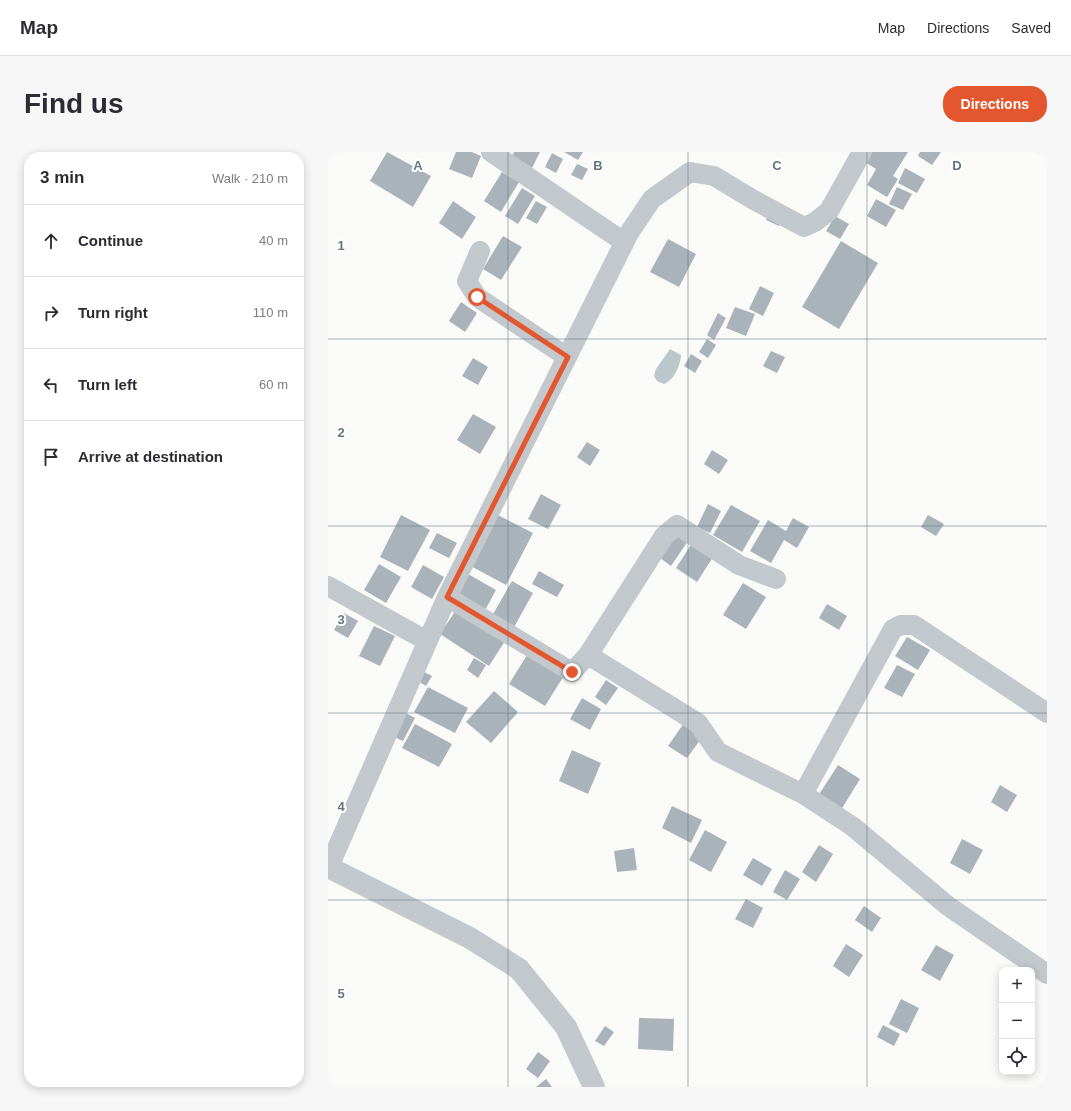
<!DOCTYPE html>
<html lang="en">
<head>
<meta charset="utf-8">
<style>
	body { margin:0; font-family:Helvetica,sans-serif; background:#f7f7f7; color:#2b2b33 }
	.controls { position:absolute; right:12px; bottom:12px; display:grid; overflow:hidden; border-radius:8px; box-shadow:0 2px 10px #0003 }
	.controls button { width:36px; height:36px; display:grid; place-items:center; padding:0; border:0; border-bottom:1px solid #e1e1e2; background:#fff; color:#2b2b33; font:20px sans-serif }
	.stop { position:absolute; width:12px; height:12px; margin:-9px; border:3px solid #e4572e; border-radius:50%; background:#fff }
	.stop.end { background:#e4572e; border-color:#fff; box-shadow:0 1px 4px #0008 }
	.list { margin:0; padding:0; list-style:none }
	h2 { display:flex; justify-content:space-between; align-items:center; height:52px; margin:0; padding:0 16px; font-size:17px }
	h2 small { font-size:13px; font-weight:400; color:#7c7c81 }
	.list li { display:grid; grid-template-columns:26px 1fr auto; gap:12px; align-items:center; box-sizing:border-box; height:72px; padding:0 16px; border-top:1px solid #e1e1e2 }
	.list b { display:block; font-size:15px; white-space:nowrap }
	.list em { font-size:13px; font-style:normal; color:#7c7c81 }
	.icon { flex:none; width:22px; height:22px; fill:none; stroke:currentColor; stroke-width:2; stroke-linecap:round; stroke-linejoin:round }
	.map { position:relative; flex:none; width:719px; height:935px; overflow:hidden; border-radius:16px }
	header { display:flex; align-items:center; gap:24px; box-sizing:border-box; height:56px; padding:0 20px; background:#fff; border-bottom:1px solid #e1e1e2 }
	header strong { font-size:19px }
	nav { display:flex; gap:22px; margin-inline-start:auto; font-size:14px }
	.intro { display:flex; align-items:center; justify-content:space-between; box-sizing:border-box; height:96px; padding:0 24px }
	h1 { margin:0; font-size:28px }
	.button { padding:10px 18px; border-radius:16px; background:#e4572e; color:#fff; font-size:14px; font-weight:700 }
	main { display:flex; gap:24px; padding:0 24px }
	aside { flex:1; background:#fff; border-radius:16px; box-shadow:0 2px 10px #0003 }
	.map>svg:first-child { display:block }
	.water { fill:#bbc7cb }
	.building { fill:#aab3b9 }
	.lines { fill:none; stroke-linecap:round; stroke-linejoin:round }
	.minor { stroke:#c3c8cc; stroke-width:20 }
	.tertiary { stroke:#c3c8cc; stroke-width:22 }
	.route { stroke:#e4572e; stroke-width:5 }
	.grid { fill:none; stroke:#657683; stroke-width:1; stroke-opacity:0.55 }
	.grid-label { font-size:13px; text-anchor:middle; font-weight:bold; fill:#657683; stroke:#fff; stroke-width:4; stroke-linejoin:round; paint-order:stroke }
</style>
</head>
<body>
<header>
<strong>Map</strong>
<nav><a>Map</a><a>Directions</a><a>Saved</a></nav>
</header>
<div class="intro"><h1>Find us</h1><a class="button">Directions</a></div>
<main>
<aside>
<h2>3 min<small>Walk · 210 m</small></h2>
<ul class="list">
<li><svg class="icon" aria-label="ahead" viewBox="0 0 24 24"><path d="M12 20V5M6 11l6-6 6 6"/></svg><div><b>Continue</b></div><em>40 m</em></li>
<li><svg class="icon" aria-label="right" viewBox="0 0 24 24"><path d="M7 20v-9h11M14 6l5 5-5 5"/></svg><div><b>Turn right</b></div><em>110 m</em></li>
<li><svg class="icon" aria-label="left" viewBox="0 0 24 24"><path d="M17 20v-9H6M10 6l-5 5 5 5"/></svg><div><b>Turn left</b></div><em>60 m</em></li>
<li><svg class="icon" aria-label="arrive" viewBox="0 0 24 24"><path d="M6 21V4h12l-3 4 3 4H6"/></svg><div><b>Arrive at destination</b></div></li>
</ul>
</aside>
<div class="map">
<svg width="719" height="935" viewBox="0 0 719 935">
	<rect width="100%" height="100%" fill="#fafaf8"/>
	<path class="water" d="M 342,197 L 353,203 C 353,213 345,229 336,232 L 329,229 L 326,224 L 328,217 Z"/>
	<path class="building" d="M 59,0 L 103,24 L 85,55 L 42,29 Z
		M 128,0 L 144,0 L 153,4 L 144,26 L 121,17 Z
		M 186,0 L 212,0 L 204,16 L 184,4 Z
		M 236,0 L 255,0 L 250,8 Z
		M 543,0 L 580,0 L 565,24 L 570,27 L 559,45 L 539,33 L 548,17 L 537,10 Z
		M 592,0 L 613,0 L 604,13 L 590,4 Z
		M 224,1 L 235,7 L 228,21 L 217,15 Z
		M 249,12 L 260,17 L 254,28 L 243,23 Z
		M 577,16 L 597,27 L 589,41 L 570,31 Z
		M 174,20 L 191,30 L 173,60 L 156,49 Z
		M 569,35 L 584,42 L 575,58 L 561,52 Z
		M 194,36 L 207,44 L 190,72 L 177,64 Z
		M 548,47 L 568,58 L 558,75 L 539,64 Z
		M 125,49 L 148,65 L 134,87 L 111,71 Z
		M 208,49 L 219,55 L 209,72 L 198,66 Z
		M 442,61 L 455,67 L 451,74 L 438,68 Z
		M 507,64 L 521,72 L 512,87 L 498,79 Z
		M 175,84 L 194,95 L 173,128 L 155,117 Z
		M 340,87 L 368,102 L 351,135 L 322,120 Z
		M 513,89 L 550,111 L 511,177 L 474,155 Z
		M 432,134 L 446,141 L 435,164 L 421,157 Z
		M 133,150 L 149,161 L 137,180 L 121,169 Z
		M 407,155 L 427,162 L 418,184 L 398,176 Z
		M 390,161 L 398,166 L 386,188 L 379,183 Z
		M 379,187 L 388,193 L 380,206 L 371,200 Z
		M 443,199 L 457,205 L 449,221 L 435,214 Z
		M 363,202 L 374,209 L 367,221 L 356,214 Z
		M 145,206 L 160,215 L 150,233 L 134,224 Z
		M 145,262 L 168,275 L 152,302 L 129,288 Z
		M 259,290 L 272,298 L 262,314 L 249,305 Z
		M 384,298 L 400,308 L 391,322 L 376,312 Z
		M 213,342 L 233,353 L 220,377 L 200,367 Z
		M 380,352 L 393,359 L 382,381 L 369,375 Z
		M 403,353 L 432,369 L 414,400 L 385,383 Z
		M 166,361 L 205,381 L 178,433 L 139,412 Z
		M 73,363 L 102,378 L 80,419 L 52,405 Z
		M 600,363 L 616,372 L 608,384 L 593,375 Z
		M 465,366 L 481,375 L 469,396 L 456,388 L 443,411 L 422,399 L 440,368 L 458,379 Z
		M 345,379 L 360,389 L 343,414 L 328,403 Z
		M 109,381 L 129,391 L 121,406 L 101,396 Z
		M 366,388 L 387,402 L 369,430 L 348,416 Z
		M 51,412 L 73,425 L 58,451 L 36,438 Z
		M 95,413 L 116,425 L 104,447 L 83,435 Z
		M 211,419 L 236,433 L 229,445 L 204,432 Z
		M 140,422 L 168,438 L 155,462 L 127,447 Z
		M 184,429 L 205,441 L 185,477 L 164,464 Z
		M 415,431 L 438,445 L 418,477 L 395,463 Z
		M 499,452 L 519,464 L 511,478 L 491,466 Z
		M 128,458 L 177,489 L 161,514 L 112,482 Z
		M 16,461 L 30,469 L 20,486 L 6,478 Z
		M 46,474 L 67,484 L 52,514 L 31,504 Z
		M 579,485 L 602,498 L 590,518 L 567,504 Z
		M 201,500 L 237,522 L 217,554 L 181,532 Z
		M 146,506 L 158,513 L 150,526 L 139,518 Z
		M 569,513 L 587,522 L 574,545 L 556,536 Z
		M 94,519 L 104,524 L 98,534 L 88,528 Z
		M 278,528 L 290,536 L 278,553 L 267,545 Z
		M 100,535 L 140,556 L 127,581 L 86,560 Z
		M 166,539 L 190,560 L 163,591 L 138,570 Z
		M 254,546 L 273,557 L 262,578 L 242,567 Z
		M 72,558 L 87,566 L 75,589 L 60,582 Z
		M 356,571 L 375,584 L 359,606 L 340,594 Z
		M 87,572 L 124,592 L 111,615 L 74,596 Z
		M 244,598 L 273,611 L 260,642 L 231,629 Z
		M 510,613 L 532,627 L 513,658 L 490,644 Z
		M 672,633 L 689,643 L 679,660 L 663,650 Z
		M 344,654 L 374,668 L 363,691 L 334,676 Z
		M 377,678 L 399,690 L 383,720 L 361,708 Z
		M 634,687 L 655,698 L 642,722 L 622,711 Z
		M 491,693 L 505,702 L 488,730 L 474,720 Z
		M 306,696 L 309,718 L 289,720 L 286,699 Z
		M 425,706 L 444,717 L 434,734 L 415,723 Z
		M 457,718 L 472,727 L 459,748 L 445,740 Z
		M 418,747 L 435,756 L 425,776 L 407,767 Z
		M 536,754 L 553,766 L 544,780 L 527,768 Z
		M 518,792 L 535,803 L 521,825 L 505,814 Z
		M 608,793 L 626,803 L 612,829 L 593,818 Z
		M 573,847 L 591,856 L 579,881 L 561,872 Z
		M 311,866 L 346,867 L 345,899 L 310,897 Z
		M 555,873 L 572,882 L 566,894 L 549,885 Z
		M 277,874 L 286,880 L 276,894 L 267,889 Z
		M 210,900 L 222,909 L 210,926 L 198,917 Z
		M 218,927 L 224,935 L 208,935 Z"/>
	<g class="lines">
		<path class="minor" d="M 163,0 L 296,90
			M 152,99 L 139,129 L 149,145 L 239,205
			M 0,434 L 99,489
			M 119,445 L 244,520 L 260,503 L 336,384 L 349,373 L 411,413 L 448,427
			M 260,503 L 370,571 L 390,600 L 475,642 L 524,674 L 620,754 L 719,822
			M 475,642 L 565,477 L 573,473 L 586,473 L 719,561
			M 0,717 L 119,445 L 301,81 L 324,47 L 362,20 L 386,24 L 424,47 L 476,75 L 487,70 L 501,59 L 534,0"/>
		<path class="tertiary" d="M 0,715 L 142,786 L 191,817 L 238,875 L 266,935"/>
	</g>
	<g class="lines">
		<path class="route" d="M 149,145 L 240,205 L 119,445 L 244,520"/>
	</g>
	<path class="grid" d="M 180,0 L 180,935M 360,0 L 360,935M 539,0 L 539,935M 0,187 L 719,187M 0,374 L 719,374M 0,561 L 719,561M 0,748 L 719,748"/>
	<g class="grid-label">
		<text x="90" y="18">A</text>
		<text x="270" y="18">B</text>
		<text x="449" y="18">C</text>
		<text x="629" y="18">D</text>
		<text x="13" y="98">1</text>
		<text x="13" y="285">2</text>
		<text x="13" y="472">3</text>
		<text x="13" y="659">4</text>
		<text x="13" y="846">5</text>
	</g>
</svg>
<div class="controls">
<button>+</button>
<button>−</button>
<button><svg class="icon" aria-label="locate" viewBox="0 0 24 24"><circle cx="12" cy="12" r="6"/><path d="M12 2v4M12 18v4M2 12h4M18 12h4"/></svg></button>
</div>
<div class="stop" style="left:149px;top:145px"></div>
<div class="stop end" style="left:244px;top:520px"></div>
</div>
</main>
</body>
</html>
